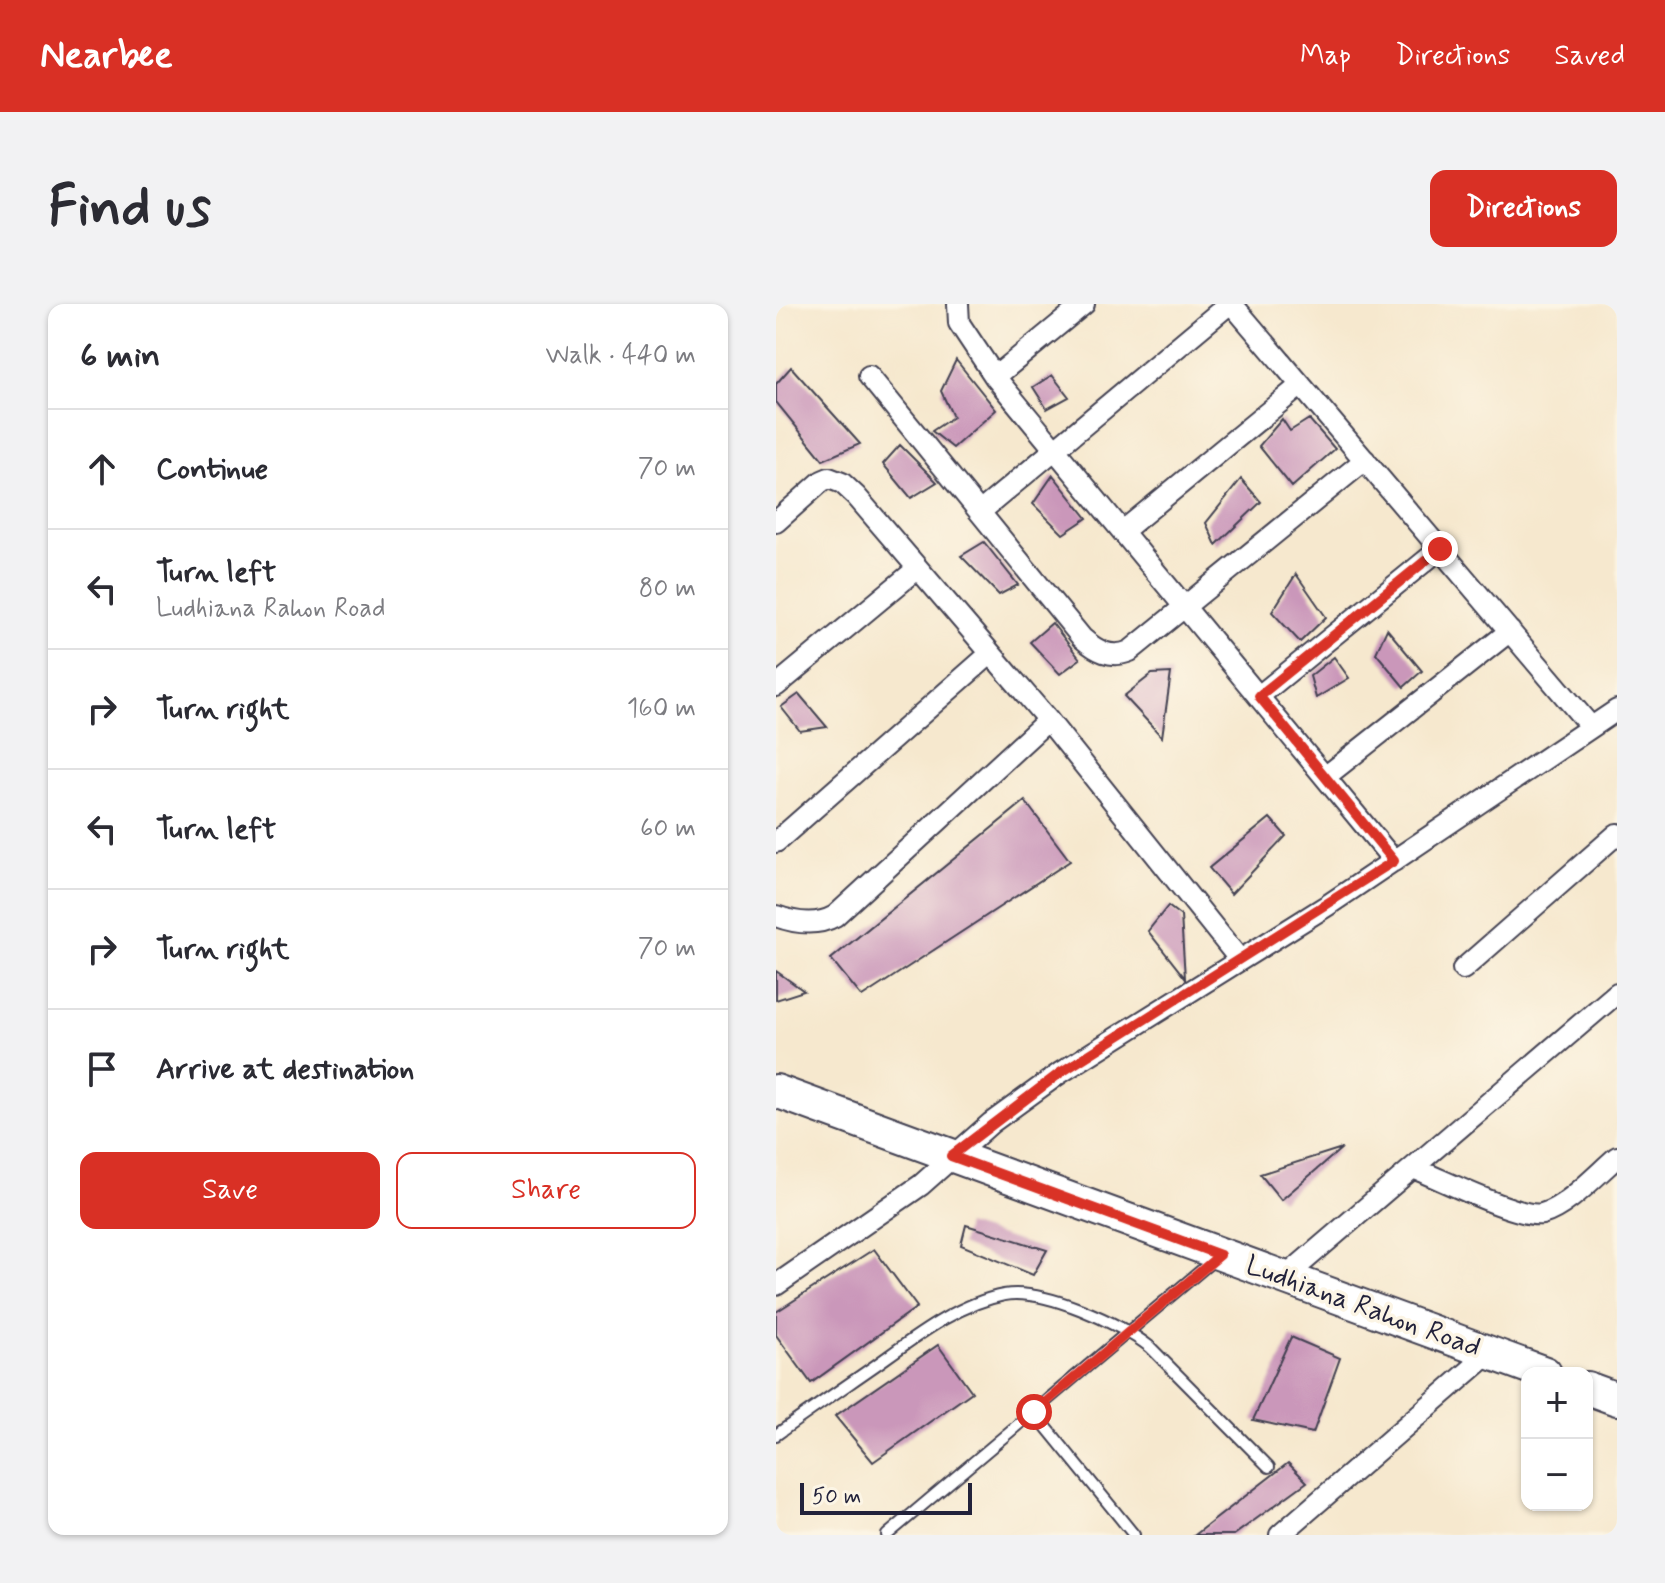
<!DOCTYPE html>
<html lang="en">
<head>
<meta charset="utf-8">
<style>
	body { margin:0; font-family:Mynerve,sans-serif; background:#f2f2f3; color:#2b2b33 }
	.controls { position:absolute; right:24px; bottom:24px; display:grid; overflow:hidden; border-radius:16px; box-shadow:0 2px 6px #0004 }
	.controls button { width:72px; height:72px; display:grid; place-items:center; padding:0; border:0; border-bottom:2px solid #e1e1e2; background:#fff; color:#2b2b33; font:40px sans-serif }
	.scale { position:absolute; left:24px; bottom:20px; width:172px; box-sizing:border-box; padding-left:8px; border:4px solid #22223b; border-top:0; font-size:22px; line-height:28px; white-space:nowrap; color:#22223b; -webkit-text-stroke:6px #fcf5e5; paint-order:stroke }
	.stop { position:absolute; width:24px; height:24px; margin:-18px; border:6px solid #d93025; border-radius:50%; background:#fff }
	.stop.end { background:#d93025; border-color:#fff; box-shadow:0 2px 8px #0008 }
	.list { margin:0; padding:0; list-style:none }
	h2 { display:flex; justify-content:space-between; align-items:center; height:104px; margin:0; padding:0 32px; font-size:34px }
	h2 small { font-size:26px; font-weight:400; color:#7c7c81 }
	.list li { display:grid; grid-template-columns:52px 1fr auto; gap:24px; align-items:center; box-sizing:border-box; height:120px; padding:0 32px; border-top:2px solid #e1e1e2 }
	.list b { display:block; font-size:30px; white-space:nowrap }
	.list p { margin:0; font-size:26px; white-space:nowrap; color:#7c7c81 }
	.list em { font-size:26px; font-style:normal; color:#7c7c81 }
	.actions { display:flex; gap:16px; padding:24px 32px }
	.actions a { flex:1; padding:18px 0; border:2px solid #d93025; border-radius:16px; text-align:center; font-size:28px; color:#d93025 }
	.actions .main { background:#d93025; color:#fff }
	.icon { flex:none; width:44px; height:44px; fill:none; stroke:currentColor; stroke-width:2; stroke-linecap:round; stroke-linejoin:round }
	.map { position:relative; flex:none; width:841px; height:1231px; overflow:hidden; border-radius:16px }
	header { display:flex; align-items:center; gap:48px; box-sizing:border-box; height:112px; padding:0 40px; background:#d93025; color:#fff }
	header strong { font-size:38px }
	nav { display:flex; gap:44px; margin-inline-start:auto; font-size:28px }
	.intro { display:flex; align-items:center; justify-content:space-between; box-sizing:border-box; height:192px; padding:0 48px }
	h1 { margin:0; font-size:56px }
	.button { padding:20px 36px; border-radius:16px; background:#d93025; color:#fff; font-size:28px; font-weight:700 }
	main { display:flex; gap:48px; padding:0 48px }
	aside { flex:1; background:#fff; border-radius:16px; box-shadow:0 2px 6px #0004 }
	.map>svg:first-child { display:block }
	.building { fill:#ca97ba }
	.lines { fill:none; stroke-linecap:round; stroke-linejoin:round }
	.lane-casing { stroke:#424051; stroke-width:14 }
	.street-casing { stroke:#424051; stroke-width:24 }
	.primary-casing { stroke:#424051; stroke-width:36 }
	.lane { stroke:#fff; stroke-width:10 }
	.street { stroke:#fff; stroke-width:20 }
	.primary { stroke:#fff; stroke-width:32 }
	.route { stroke:#d93025; stroke-width:10 }
	.labels { text-anchor:middle; dominant-baseline:central; stroke-width:7; stroke-linejoin:round; paint-order:stroke }
	.street-label { font-size:28px; fill:#22223b; stroke:#fcf5e5 }
</style>
</head>
<body>
<header>
<strong>Nearbee</strong>
<nav><a>Map</a><a>Directions</a><a>Saved</a></nav>
</header>
<div class="intro"><h1>Find us</h1><a class="button">Directions</a></div>
<main>
<aside>
<h2>6 min<small>Walk · 440 m</small></h2>
<ul class="list">
<li><svg class="icon" aria-label="ahead" viewBox="0 0 24 24"><path d="M12 20V5M6 11l6-6 6 6"/></svg><div><b>Continue</b></div><em>70 m</em></li>
<li><svg class="icon" aria-label="left" viewBox="0 0 24 24"><path d="M17 20v-9H6M10 6l-5 5 5 5"/></svg><div><b>Turn left</b><p>Ludhiana Rahon Road</p></div><em>80 m</em></li>
<li><svg class="icon" aria-label="right" viewBox="0 0 24 24"><path d="M7 20v-9h11M14 6l5 5-5 5"/></svg><div><b>Turn right</b></div><em>160 m</em></li>
<li><svg class="icon" aria-label="left" viewBox="0 0 24 24"><path d="M17 20v-9H6M10 6l-5 5 5 5"/></svg><div><b>Turn left</b></div><em>60 m</em></li>
<li><svg class="icon" aria-label="right" viewBox="0 0 24 24"><path d="M7 20v-9h11M14 6l5 5-5 5"/></svg><div><b>Turn right</b></div><em>70 m</em></li>
<li><svg class="icon" aria-label="arrive" viewBox="0 0 24 24"><path d="M6 21V4h12l-3 4 3 4H6"/></svg><div><b>Arrive at destination</b></div></li>
</ul>
<div class="actions"><a class="main">Save</a><a>Share</a></div>
</aside>
<div class="map">
<svg width="841" height="1231" viewBox="0 0 841 1231">
	<rect width="100%" height="100%" fill="#fcf5e5"/>
	<filter id="ink" filterUnits="userSpaceOnUse"><feTurbulence type="fractalNoise" baseFrequency=".0125" numOctaves="2"/><feDisplacementMap in="SourceGraphic" scale="16" xChannelSelector="R" yChannelSelector="G"/><feConvolveMatrix kernelMatrix="1 2 1 2 8 2 1 2 1" color-interpolation-filters="sRGB"/></filter>
	<filter id="wash" filterUnits="userSpaceOnUse"><feTurbulence type="fractalNoise" baseFrequency=".006" numOctaves="4" result="noise"/><feDisplacementMap in="SourceGraphic" scale="32" xChannelSelector="R" yChannelSelector="G"/><feGaussianBlur stdDeviation="1.8" result="paint"/><feColorMatrix in="noise" values="0 0 0 0 0 0 0 0 0 0 0 0 0 0 0 0 0 1.4 0 .05"/><feComposite in="paint" operator="in"/></filter>
	<g filter="url(#wash)">
		<rect width="100%" height="100%" fill="#f6e8ce"/>
		<g id="blocks">
			<path class="building" d="M 180,56 L 220,106 L 177,144 L 156,127 L 177,113 L 165,87 Z
				M 15,63 L 84,140 L 47,156 L 0,98 L 0,80 Z
				M 276,71 L 293,93 L 271,105 L 257,83 Z
				M 506,115 L 514,127 L 533,115 L 559,145 L 516,183 L 483,142 Z
				M 124,141 L 161,178 L 135,194 L 107,160 Z
				M 277,171 L 311,214 L 287,230 L 257,200 Z
				M 465,175 L 485,198 L 440,241 L 430,219 Z
				M 208,238 L 242,281 L 223,291 L 185,252 Z
				M 520,270 L 550,313 L 524,338 L 496,308 Z
				M 276,319 L 304,355 L 284,370 L 254,338 Z
				M 611,325 L 646,367 L 628,383 L 600,349 Z
				M 558,353 L 573,374 L 540,394 L 534,372 Z
				M 395,369 L 386,433 L 348,392 L 376,370 Z
				M 23,390 L 51,423 L 24,427 L 5,403 Z
				M 249,497 L 294,557 L 86,693 L 55,655 Z
				M 494,514 L 510,532 L 455,590 L 433,564 Z
				M 392,602 L 405,612 L 409,674 L 372,627 Z
				M 0,667 L 28,687 L 0,696 Z
				M 566,844 L 505,896 L 484,870 Z
				M 190,921 L 271,946 L 257,971 L 185,941 Z
				M 98,945 L 141,1003 L 35,1079 L 0,1031 L 0,1008 Z
				M 515,1033 L 564,1054 L 537,1129 L 477,1116 Z
				M 162,1041 L 196,1088 L 97,1158 L 59,1112 Z
				M 512,1159 L 531,1178 L 458,1231 L 419,1231 Z"/>
		</g>
	</g>
	<g filter="url(#ink)">
		<use href="#blocks" fill-opacity="0" stroke="#424051" stroke-width="2"/>
		<g class="lines">
			<g class="lane-casing">
				<path id="lane" d="M 258,1108 L 358,1231
					M 0,1131 C 33,1107 67,1084 100,1061 C 138,1034 181,1000 228,991 C 267,984 344,1019 374,1043 L 493,1163
					M 111,1231 L 440,954"/>
			</g>
			<g class="street-casing">
				<path id="street" d="M 182,0 L 183,19 L 219,73 L 618,557
					M 456,0 L 815,423
					M 93,72 L 306,334 C 321,347 335,355 354,347 L 589,156
					M 219,73 L 308,0
					M 204,208 L 453,0
					M 0,218 L 46,177 L 53,174 L 66,179 L 80,192 L 272,416 L 464,656
					M 347,227 L 525,81
					M 0,382 L 141,265
					M 483,392 L 664,245
					M 549,473 L 734,327
					M 0,538 L 214,350
					M 0,612 C 19,619 41,622 59,612 L 272,416
					M 687,665 L 841,530
					M 637,864 C 663,874 744,915 766,910 C 790,904 822,869 841,853
					M 508,974 L 841,689
					M 0,981 L 145,881 L 215,819 L 284,769 L 552,601 L 841,406
					M 504,1231 L 714,1049"/>
			</g>
			<g class="primary-casing">
				<path id="primary" d="M 0,787 L 769,1069
					M 811,1084 L 841,1095"/>
			</g>
			<use href="#lane" class="lane"/>
			<use href="#street" class="street"/>
			<use href="#primary" class="primary"/>
		</g>
	</g>
	<g class="lines" filter="url(#ink)">
		<path class="route" d="M 258,1108 L 444,951 L 175,852 L 284,769 L 618,557 L 483,392 L 664,245"/>
	</g>
	<g class="labels">
		<g class="street-label">
			<text transform="translate(587 1003) rotate(20)">Ludhiana Rahon Road</text>
		</g>
	</g>
</svg>
<div class="controls">
<button>+</button>
<button>−</button>
</div>
<div class="scale">50 m</div>
<div class="stop" style="left:258px;top:1108px"></div>
<div class="stop end" style="left:664px;top:245px"></div>
</div>
</main>
</body>
</html>
